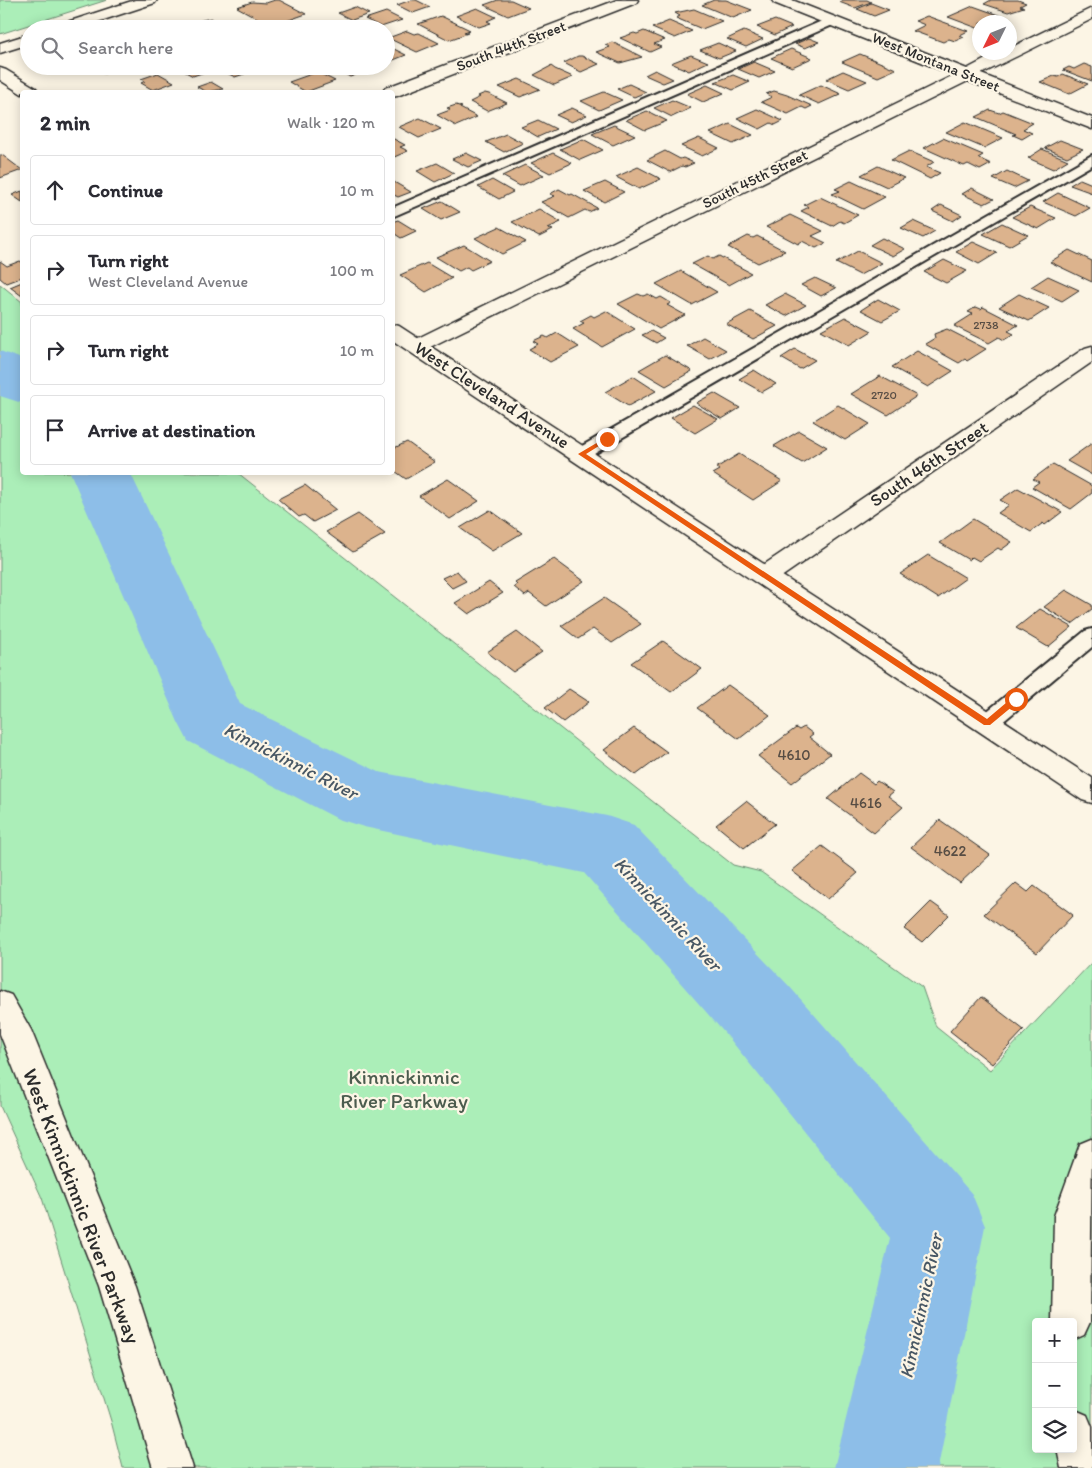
<!DOCTYPE html>
<html lang="en">
<head>
<meta charset="utf-8">
<style>
	body { margin:0; font-family:Itim,sans-serif; background:#f7f7f7; color:#2b2b33 }
	.controls { position:absolute; right:15px; bottom:15px; display:grid; overflow:hidden; border-radius:5px; box-shadow:0 2px 12px #0003 }
	.controls button { width:45px; height:45px; display:grid; place-items:center; padding:0; border:0; border-bottom:1px solid #e1e1e2; background:#fff; color:#2b2b33; font:25px sans-serif }
	.compass { position:absolute; left:972px; top:15px; width:45px; height:45px; border-radius:50%; background:#fff; box-shadow:0 2px 12px #0003; rotate:227deg }
	.stop { position:absolute; width:15px; height:15px; margin:-11px; border:4px solid #ea580c; border-radius:50%; background:#fff }
	.stop.end { background:#ea580c; border-color:#fff; box-shadow:0 1px 5px #0008 }
	.list { margin:0; padding:0; list-style:none }
	h2 { display:flex; justify-content:space-between; align-items:center; height:65px; margin:0; padding:0 20px; font-size:21px }
	h2 small { font-size:16px; font-weight:400; color:#7c7c81 }
	.list li { display:grid; grid-template-columns:32px 1fr auto; gap:15px; align-items:center; box-sizing:border-box; height:70px; margin:0 10px 10px; padding:0 10px; border:1px solid #e1e1e2; border-radius:5px }
	.list b { display:block; font-size:19px; white-space:nowrap }
	.list p { margin:0; font-size:16px; white-space:nowrap; color:#7c7c81 }
	.list em { font-size:16px; font-style:normal; color:#7c7c81 }
	.icon { flex:none; width:28px; height:28px; fill:none; stroke:currentColor; stroke-width:2; stroke-linecap:round; stroke-linejoin:round }
	.map { position:relative; flex:none; width:1092px; height:1468px; overflow:hidden }
	.search { position:absolute; background:#fff; box-shadow:0 2px 12px #0003; left:20px; top:20px; width:375px; height:55px; display:flex; align-items:center; gap:12px; box-sizing:border-box; padding:0 18px; border-radius:28px; color:#7c7c81; font-size:19px }
	.panel { position:absolute; background:#fff; box-shadow:0 2px 12px #0003; left:20px; top:90px; width:375px; height:385px; border-radius:5px }
	.map>svg:first-child { display:block }
	.green { fill:#abeeb8; stroke:#6b8c72; fill-rule:evenodd }
	.lines { fill:none; stroke-linecap:round; stroke-linejoin:round }
	.river { fill:#8dbee8; fill-rule:evenodd }
	.building { fill:#dcb38d; stroke:#2b2b2b }
	.service-casing { stroke:#2b2b2b; stroke-width:4 }
	.minor-casing { stroke:#2b2b2b; stroke-width:3 }
	.tertiary-casing { stroke:#2b2b2b; stroke-width:3 }
	.secondary-casing { stroke:#2b2b2b; stroke-width:3 }
	.service { fill:#fcf5e5; fill-rule:evenodd }
	.minor { fill:#fcf5e5; fill-rule:evenodd }
	.tertiary { fill:#fcf5e5; fill-rule:evenodd }
	.secondary { fill:#fcf5e5; fill-rule:evenodd }
	.route { fill:#ea580c }
	.labels { text-anchor:middle; dominant-baseline:central; stroke-width:4.5; stroke-linejoin:round; paint-order:stroke }
	.far-number-label { font-size:12px; fill:#574d44 }
	.far-street-label { font-size:15px; fill:#2b2b2b; stroke:#fcf5e5 }
	.number-label { font-size:15px; fill:#574d44 }
	.street-label { font-size:18px; fill:#2b2b2b; stroke:#fcf5e5 }
	.water-label { font-size:19px; font-style:italic; fill:#485764; stroke:#fcf5e5 }
	.near-park-label { font-size:21px; fill:#4b5c4e; stroke:#fcf5e5 }
	.near-street-label { font-size:21px; fill:#2b2b2b; stroke:#fcf5e5 }
</style>
</head>
<body>
<div class="map">
<svg width="1092" height="1468" viewBox="0 0 1092 1468">
	<rect width="100%" height="100%" fill="#fcf5e5"/>
	<filter id="ink" filterUnits="userSpaceOnUse"><feTurbulence type="fractalNoise" baseFrequency=".02" numOctaves="2"/><feDisplacementMap in="SourceGraphic" scale="10" xChannelSelector="R" yChannelSelector="G"/><feConvolveMatrix kernelMatrix="1 2 1 2 8 2 1 2 1" color-interpolation-filters="sRGB"/></filter>
	<g filter="url(#ink)">
		<path class="green" d="M 0,0 L 107,0 L 0,34 Z
			M 0,284 L 22,302 L 22,472 L 238,473 L 733,865 L 761,872 L 922,987 L 936,1027 L 990,1070 L 1092,962 L 1092,1468 L 123,1468 L 111,1421 L 42,1198 L 0,1106 ZM 1036,1322 L 1073,1322 L 1073,1449 L 1036,1449 Z"/>
		<g class="lines">
			<path class="river" d="M 0,351 L 22,359 L 22,403 L 0,396 Z
				M 70,472 L 130,472 L 240,704 L 379,772 L 607,816 L 634,825 L 789,986 L 972,1194 L 985,1226 L 938,1468 L 834,1468 L 890,1238 L 729,1038 L 584,873 L 364,827 L 338,819 L 188,741 L 178,722 Z"/>
		</g>
		<path class="building" d="M 275,0 L 279,0 L 306,14 L 272,26 L 237,7 L 252,2 L 266,3 Z
			M 411,0 L 416,0 L 430,7 L 413,13 L 397,5 Z
			M 498,0 L 511,0 L 529,8 L 508,16 L 484,5 Z
			M 714,0 L 726,0 L 752,10 L 733,18 L 702,5 Z
			M 843,0 L 867,0 L 871,2 L 855,8 L 839,2 Z
			M 991,0 L 1018,0 L 1026,3 L 1020,6 L 1024,7 L 1008,12 L 984,4 Z
			M 871,3 L 889,10 L 874,16 L 857,9 Z
			M 973,6 L 1004,17 L 993,22 L 980,22 L 980,29 L 948,17 Z
			M 355,7 L 369,14 L 352,20 L 338,13 Z
			M 477,8 L 496,17 L 487,21 L 491,23 L 479,27 L 456,16 Z
			M 694,9 L 722,21 L 702,29 L 676,18 L 680,16 L 675,13 Z
			M 386,12 L 402,20 L 381,27 L 365,19 Z
			M 441,16 L 470,30 L 464,32 L 468,33 L 449,40 L 418,24 Z
			M 927,16 L 968,31 L 960,35 L 964,37 L 955,41 L 949,39 L 943,42 L 913,31 L 925,25 L 915,21 Z
			M 211,18 L 221,24 L 212,27 L 216,29 L 171,29 L 179,24 L 182,25 Z
			M 775,20 L 792,27 L 775,35 L 757,27 Z
			M 352,21 L 367,29 L 330,29 Z
			M 669,21 L 692,31 L 675,38 L 652,28 Z
			M 407,31 L 414,34 L 419,33 L 439,43 L 417,52 L 388,38 Z
			M 644,31 L 665,40 L 654,44 L 661,47 L 650,52 L 620,38 L 634,33 L 637,34 Z
			M 744,31 L 763,39 L 746,47 L 727,39 Z
			M 809,38 L 819,42 L 805,48 L 795,44 Z
			M 612,42 L 642,57 L 620,63 L 596,52 L 610,47 L 605,45 Z
			M 718,43 L 736,51 L 719,58 L 700,50 Z
			M 386,45 L 406,55 L 386,63 Z
			M 791,49 L 812,58 L 792,67 L 771,58 Z
			M 860,54 L 896,69 L 878,77 L 842,62 Z
			M 691,55 L 708,62 L 689,71 L 671,63 Z
			M 578,56 L 582,56 L 599,64 L 581,72 L 564,63 Z
			M 754,62 L 775,71 L 759,78 L 738,69 Z
			M 1084,64 L 1092,67 L 1092,81 L 1063,70 L 1069,67 L 1074,69 Z
			M 93,66 L 125,66 L 104,74 Z
			M 187,66 L 222,66 L 193,76 L 180,69 Z
			M 226,66 L 254,66 L 259,69 L 235,77 L 219,69 Z
			M 331,66 L 369,66 L 373,68 L 350,77 Z
			M 551,66 L 555,69 L 573,77 L 554,85 L 534,75 Z
			M 655,70 L 673,79 L 663,83 L 645,75 Z
			M 843,71 L 867,81 L 849,89 L 826,79 Z
			M 317,72 L 335,81 L 306,92 L 289,82 Z
			M 158,73 L 174,82 L 153,90 L 141,83 L 145,81 L 141,79 Z
			M 1063,74 L 1088,84 L 1069,94 L 1040,82 L 1054,76 L 1058,77 Z
			M 733,75 L 750,82 L 733,90 L 715,82 Z
			M 519,79 L 540,89 L 520,97 L 499,87 Z
			M 211,82 L 223,89 L 207,92 L 197,87 Z
			M 629,84 L 646,92 L 634,97 L 617,89 Z
			M 707,85 L 724,93 L 703,102 L 687,94 Z
			M 821,85 L 841,94 L 819,104 L 799,95 Z
			M 774,91 L 787,95 L 812,106 L 806,109 L 802,107 L 788,114 L 761,102 L 772,97 L 766,94 Z
			M 604,92 L 622,100 L 599,110 L 581,101 Z
			M 485,93 L 489,94 L 507,103 L 487,111 L 470,102 L 480,97 L 478,96 Z
			M 672,100 L 691,108 L 672,117 L 654,108 Z
			M 456,105 L 462,107 L 460,108 L 477,117 L 456,126 L 437,115 L 450,110 L 447,108 Z
			M 572,108 L 587,115 L 571,122 L 556,115 Z
			M 757,109 L 783,121 L 775,125 L 771,123 L 760,129 L 737,118 Z
			M 990,110 L 999,113 L 1003,111 L 1033,123 L 1023,129 L 1032,133 L 1022,139 L 1013,135 L 1016,134 L 976,117 Z
			M 647,111 L 667,121 L 645,130 L 626,120 Z
			M 420,118 L 441,129 L 419,138 L 399,127 Z
			M 538,120 L 556,129 L 538,137 L 521,127 Z
			M 965,122 L 1003,138 L 984,148 L 946,132 Z
			M 730,124 L 753,135 L 733,144 L 710,133 Z
			M 614,125 L 635,135 L 613,145 L 592,134 Z
			M 506,134 L 523,143 L 504,152 L 486,142 Z
			M 392,138 L 405,145 L 400,147 L 408,151 L 392,158 Z
			M 699,138 L 719,148 L 702,156 L 681,146 Z
			M 943,138 L 983,155 L 978,158 L 991,164 L 980,170 L 968,164 L 964,166 L 924,148 Z
			M 583,139 L 603,150 L 580,160 L 560,149 Z
			M 1060,140 L 1083,149 L 1067,157 L 1045,148 Z
			M 1042,149 L 1068,160 L 1053,169 L 1028,158 Z
			M 665,151 L 680,159 L 683,158 L 694,163 L 685,167 L 682,166 L 670,172 L 647,160 Z
			M 909,151 L 934,162 L 926,167 L 940,173 L 930,179 L 891,160 Z
			M 466,153 L 482,161 L 468,167 L 452,159 Z
			M 553,153 L 572,163 L 550,173 L 531,163 Z
			M 0,155 L 2,155 L 22,170 L 0,178 Z
			M 437,163 L 454,173 L 435,182 L 417,171 Z
			M 525,165 L 544,175 L 520,186 L 502,176 Z
			M 878,166 L 904,178 L 887,187 L 861,175 Z
			M 638,167 L 661,179 L 639,189 L 616,177 Z
			M 1007,171 L 1028,181 L 1014,188 L 993,179 Z
			M 1080,179 L 1092,184 L 1092,193 L 1070,185 Z
			M 492,180 L 513,192 L 499,199 L 478,187 Z
			M 851,181 L 885,197 L 863,209 L 832,194 L 840,191 L 835,189 Z
			M 392,182 L 394,182 L 411,192 L 398,197 L 392,194 Z
			M 605,182 L 624,192 L 604,202 L 584,191 Z
			M 972,188 L 994,199 L 984,204 L 962,194 Z
			M 559,189 L 570,195 L 572,194 L 597,208 L 589,212 L 585,210 L 569,218 L 541,202 L 555,196 L 550,194 Z
			M 22,191 L 22,202 L 12,195 Z
			M 1058,193 L 1090,208 L 1076,216 L 1043,202 Z
			M 820,197 L 858,215 L 844,223 L 840,221 L 832,226 L 801,211 L 809,207 L 804,205 Z
			M 442,201 L 460,212 L 441,220 L 423,209 Z
			M 941,205 L 962,215 L 953,221 L 932,211 Z
			M 1030,207 L 1056,218 L 1038,229 L 1012,217 Z
			M 539,209 L 561,222 L 548,228 L 553,230 L 539,237 L 512,222 Z
			M 790,215 L 823,231 L 812,236 L 826,243 L 816,248 L 802,241 L 798,244 L 766,227 Z
			M 398,220 L 416,231 L 401,238 L 392,232 L 392,222 Z
			M 913,221 L 935,231 L 923,238 L 901,228 Z
			M 1002,223 L 1028,235 L 1009,246 L 983,234 Z
			M 499,227 L 526,242 L 502,254 L 475,238 Z
			M 748,236 L 753,238 L 757,236 L 785,251 L 758,263 L 728,247 Z
			M 882,238 L 905,249 L 893,256 L 870,245 Z
			M 973,242 L 997,253 L 979,264 L 956,252 Z
			M 464,245 L 490,261 L 471,270 L 467,267 L 459,271 L 436,257 Z
			M 1069,250 L 1092,261 L 1092,282 L 1050,262 Z
			M 858,251 L 882,263 L 860,275 L 836,263 Z
			M 708,256 L 713,259 L 719,256 L 751,273 L 729,285 L 692,264 Z
			M 944,260 L 967,271 L 946,283 L 924,272 Z
			M 0,261 L 7,266 L 20,261 L 22,262 L 22,277 L 6,283 L 0,278 Z
			M 427,263 L 452,278 L 426,292 L 400,275 Z
			M 681,271 L 717,292 L 692,305 L 656,284 Z
			M 1048,276 L 1079,290 L 1062,301 L 1031,287 Z
			M 815,278 L 836,288 L 821,296 L 801,285 Z
			M 22,282 L 22,296 L 10,287 Z
			M 638,294 L 643,296 L 648,294 L 657,299 L 661,297 L 671,303 L 667,305 L 685,315 L 659,329 L 618,304 Z
			M 785,294 L 806,305 L 786,316 L 765,305 Z
			M 1019,294 L 1049,308 L 1029,321 L 999,307 Z
			M 878,299 L 900,311 L 882,321 L 861,310 Z
			M 976,307 L 981,309 L 983,307 L 1018,325 L 1008,331 L 1014,334 L 1004,340 L 999,337 L 989,343 L 954,326 L 973,314 L 968,312 Z
			M 606,311 L 635,329 L 602,347 L 573,329 L 584,323 L 580,321 L 591,315 L 594,317 Z
			M 750,311 L 777,326 L 753,339 L 726,324 Z
			M 845,317 L 872,331 L 849,345 L 821,330 Z
			M 947,329 L 986,349 L 967,361 L 965,359 L 959,363 L 925,344 L 935,338 L 934,334 Z
			M 651,331 L 664,338 L 656,343 L 642,335 Z
			M 557,333 L 579,347 L 550,362 L 529,349 L 538,344 L 533,341 L 544,336 L 548,338 Z
			M 703,337 L 726,350 L 710,359 L 687,346 Z
			M 795,349 L 815,360 L 800,369 L 781,358 Z
			M 917,351 L 953,371 L 928,387 L 892,367 Z
			M 665,355 L 692,371 L 666,386 L 639,370 Z
			M 754,370 L 776,384 L 762,392 L 739,379 Z
			M 633,376 L 656,391 L 628,406 L 605,392 Z
			M 880,376 L 917,396 L 888,415 L 851,394 Z
			M 714,393 L 740,408 L 722,419 L 696,403 Z
			M 693,405 L 718,419 L 695,433 L 671,418 Z
			M 838,405 L 870,424 L 845,440 L 813,421 Z
			M 799,431 L 827,447 L 802,463 L 774,446 Z
			M 407,442 L 435,462 L 406,479 L 392,469 L 392,449 Z
			M 1092,443 L 1092,475 L 1067,461 Z
			M 739,454 L 782,481 L 753,500 L 713,474 L 720,470 L 716,468 Z
			M 1053,464 L 1092,486 L 1092,493 L 1071,509 L 1032,487 L 1039,482 L 1033,479 Z
			M 448,479 L 479,501 L 450,519 L 419,496 Z
			M 305,485 L 336,510 L 313,522 L 304,515 L 299,517 L 278,499 Z
			M 1018,488 L 1062,512 L 1045,525 L 1043,523 L 1031,532 L 998,513 L 1009,505 L 1000,500 Z
			M 490,510 L 522,533 L 492,551 L 460,528 Z
			M 358,514 L 385,534 L 353,552 L 326,532 Z
			M 973,519 L 1012,542 L 1001,550 L 998,548 L 979,561 L 972,557 L 969,560 L 940,543 Z
			M 928,555 L 966,578 L 938,598 L 900,574 Z
			M 554,559 L 584,581 L 546,606 L 529,593 L 525,596 L 514,587 L 517,585 L 515,583 Z
			M 457,571 L 466,581 L 452,588 L 442,578 Z
			M 489,582 L 503,593 L 469,614 L 455,603 Z
			M 1066,590 L 1092,605 L 1092,609 L 1072,624 L 1044,607 Z
			M 604,598 L 641,624 L 612,643 L 593,629 L 578,639 L 561,626 Z
			M 1040,609 L 1072,627 L 1048,647 L 1016,628 Z
			M 517,632 L 542,652 L 513,672 L 487,652 Z
			M 663,641 L 702,669 L 671,692 L 631,663 Z
			M 728,685 L 770,715 L 739,739 L 697,708 Z
			M 569,689 L 589,702 L 563,722 L 545,708 Z
			M 804,727 L 813,734 L 809,737 L 830,754 L 792,783 L 758,756 L 796,728 L 799,730 Z
			M 634,728 L 667,752 L 636,775 L 604,750 Z
			M 859,773 L 874,784 L 877,781 L 893,792 L 888,796 L 903,807 L 874,833 L 828,799 Z
			M 746,801 L 775,824 L 744,848 L 716,825 Z
			M 940,820 L 990,855 L 960,883 L 911,847 Z
			M 822,846 L 858,873 L 828,899 L 792,871 Z
			M 1016,883 L 1028,892 L 1034,886 L 1073,915 L 1037,953 L 984,914 Z
			M 931,902 L 949,915 L 922,942 L 904,929 Z
			M 981,997 L 1024,1030 L 992,1064 L 950,1031 Z"/>
		<g class="lines">
			<g class="service-casing">
				<path id="service" d="M 831,17 L 837,21 L 835,24 L 392,217 L 392,208 Z
					M 1092,155 L 1092,165 L 587,458 L 581,459 L 575,458 L 572,454 L 575,450 Z
					M 1092,629 L 1092,647 L 994,729 L 987,731 L 980,729 L 976,723 L 980,717 L 1085,631 Z"/>
			</g>
			<g class="minor-casing">
				<path id="minor" d="M 617,0 L 638,0 L 636,3 L 397,96 L 392,97 L 392,92 L 383,92 L 385,88 Z
					M 772,0 L 792,0 L 967,69 L 999,52 L 1010,52 L 1010,48 L 1092,8 L 1092,19 L 981,74 L 1092,118 L 1092,129 L 968,81 L 424,350 L 417,352 L 410,350 L 407,346 L 410,342 L 954,75 L 774,3 Z
					M 1092,346 L 1092,362 L 774,582 L 765,584 L 756,582 L 753,576 L 756,570 L 1085,348 Z
					M 0,991 L 11,995 L 31,1030 L 135,1286 L 193,1468 L 153,1468 L 99,1286 L 0,1034 Z
					M 1092,1139 L 1090,1322 L 1084,1335 L 1073,1340 L 1073,1322 L 1052,1322 L 1054,1216 L 1080,1144 Z
					M 1073,1409 L 1087,1415 L 1092,1427 L 1092,1468 L 1061,1468 L 1057,1449 L 1073,1449 Z"/>
			</g>
			<g class="tertiary-casing">
				<path id="tertiary" d="M 0,68 L 6,70 L 36,88 L 38,92 L 22,92 L 22,94 L 0,80 Z
					M 392,324 L 399,326 L 1092,778 L 1092,803 L 1082,800 L 392,340 Z"/>
			</g>
			<g class="secondary-casing">
				<path id="secondary" d="M 135,0 L 157,0 L 155,3 L 76,29 L 52,29 L 55,26 Z
					M 29,34 L 29,44 L 0,53 L 0,43 Z"/>
			</g>
			<use href="#service" class="service"/>
			<use href="#minor" class="minor"/>
			<use href="#tertiary" class="tertiary"/>
			<use href="#secondary" class="secondary"/>
		</g>
	</g>
	<path class="route" d="M 605,438 L 610,439 L 586,454 L 987,719 L 1013,697 L 1019,697 L 1019,701 L 990,725 L 984,725 L 578,454 Z"/>
	<g class="labels">
		<g class="far-number-label">
			<text x="986" y="325">2738</text>
			<text x="884" y="395">2720</text>
		</g>
		<g class="far-street-label">
			<text transform="translate(511 46) rotate(-21)">South 44th Street</text>
			<text transform="translate(936 62) rotate(22)">West Montana Street</text>
			<text transform="translate(755 179) rotate(-26)">South 45th Street</text>
		</g>
		<g class="number-label">
			<text x="794" y="755">4610</text>
			<text x="866" y="803">4616</text>
			<text x="950" y="851">4622</text>
		</g>
		<g class="street-label">
			<text transform="translate(492 395) rotate(33)">West Cleveland Avenue</text>
			<text transform="translate(929 464) rotate(-34)">South 46th Street</text>
		</g>
		<g class="water-label">
			<text transform="translate(291 761) rotate(27)">Kinnickinnic River</text>
			<text transform="translate(668 914) rotate(47)">Kinnickinnic River</text>
			<text transform="translate(921 1306) rotate(-78)">Kinnickinnic River</text>
		</g>
		<g class="near-park-label">
			<text x="404" y="1076">Kinnickinnic<tspan x="404" dy="24">River Parkway</tspan></text>
		</g>
		<g class="near-street-label">
			<text transform="translate(82 1206) rotate(69)">West Kinnickinnic River Parkway</text>
		</g>
	</g>
</svg>
<div class="controls">
<button>+</button>
<button>−</button>
<button><svg class="icon" aria-label="layers" viewBox="0 0 24 24"><path d="M12 4l9 5-9 5-9-5zM3 14l9 5 9-5"/></svg></button>
</div>
<svg class="compass" viewBox="-18 -18 36 36"><path d="M0-13l5 13h-10z" fill="#e53935"/><path d="M0 13l5-13h-10z" fill="#7c7c81"/></svg>
<div class="stop" style="left:1016px;top:699px"></div>
<div class="stop end" style="left:607px;top:439px"></div>
<div class="search"><svg class="icon" aria-label="search" viewBox="0 0 24 24"><circle cx="10" cy="10" r="6"/><path d="M15 15l6 6"/></svg>Search here</div>
<section class="panel">
<h2>2 min<small>Walk · 120 m</small></h2>
<ul class="list">
<li><svg class="icon" aria-label="ahead" viewBox="0 0 24 24"><path d="M12 20V5M6 11l6-6 6 6"/></svg><div><b>Continue</b></div><em>10 m</em></li>
<li><svg class="icon" aria-label="right" viewBox="0 0 24 24"><path d="M7 20v-9h11M14 6l5 5-5 5"/></svg><div><b>Turn right</b><p>West Cleveland Avenue</p></div><em>100 m</em></li>
<li><svg class="icon" aria-label="right" viewBox="0 0 24 24"><path d="M7 20v-9h11M14 6l5 5-5 5"/></svg><div><b>Turn right</b></div><em>10 m</em></li>
<li><svg class="icon" aria-label="arrive" viewBox="0 0 24 24"><path d="M6 21V4h12l-3 4 3 4H6"/></svg><div><b>Arrive at destination</b></div></li>
</ul>
</section>
</div>
</body>
</html>
